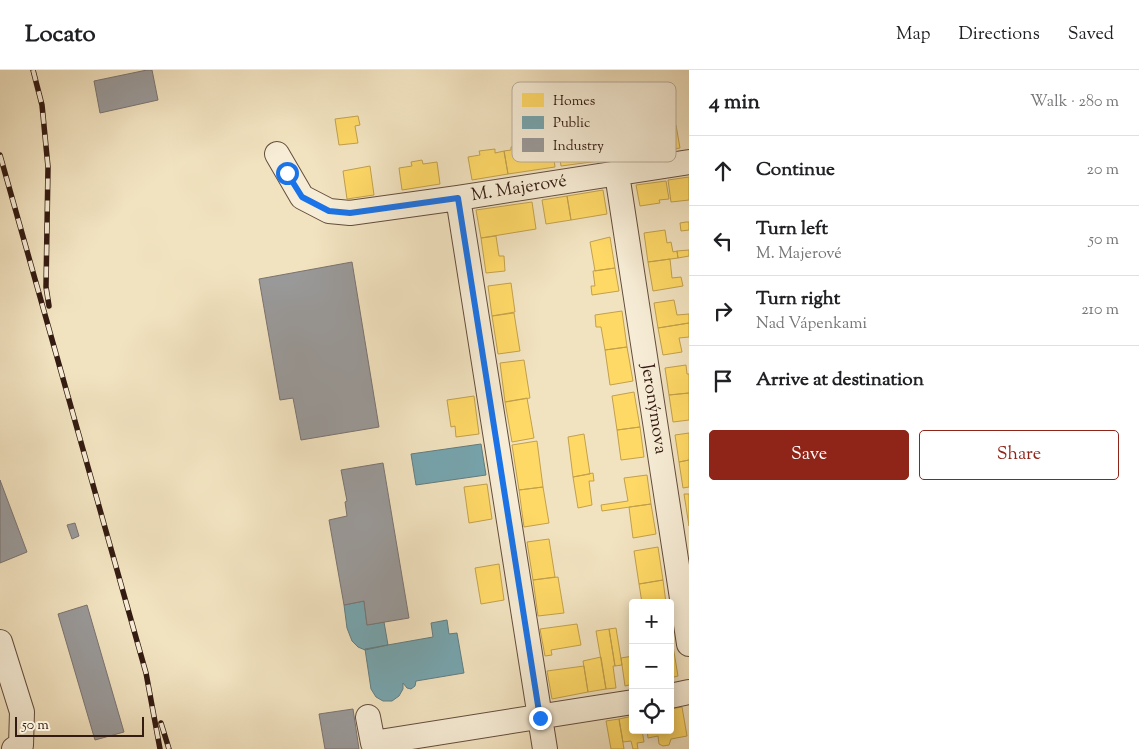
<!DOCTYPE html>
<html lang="en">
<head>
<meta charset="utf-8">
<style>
	body { margin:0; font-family:"Sorts Mill Goudy",serif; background:#f6f6f6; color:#202124 }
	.controls { position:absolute; right:15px; bottom:15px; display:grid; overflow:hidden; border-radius:5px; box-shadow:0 2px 12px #0003 }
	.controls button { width:45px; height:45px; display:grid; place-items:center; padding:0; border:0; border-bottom:1px solid #e0e0e0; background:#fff; color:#202124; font:25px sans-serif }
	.scale { position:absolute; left:15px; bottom:12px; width:129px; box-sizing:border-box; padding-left:5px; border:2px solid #341b11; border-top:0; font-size:14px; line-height:18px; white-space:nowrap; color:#341b11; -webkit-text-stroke:4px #f7edd6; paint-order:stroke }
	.stop { position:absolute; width:15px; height:15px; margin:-11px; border:4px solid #1a73e8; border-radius:50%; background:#fff }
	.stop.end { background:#1a73e8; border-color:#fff; box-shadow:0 1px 5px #0008 }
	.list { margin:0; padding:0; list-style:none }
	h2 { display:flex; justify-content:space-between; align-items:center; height:65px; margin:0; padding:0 20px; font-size:21px }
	h2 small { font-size:16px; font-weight:400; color:#757577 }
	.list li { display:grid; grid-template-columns:32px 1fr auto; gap:15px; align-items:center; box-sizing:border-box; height:70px; padding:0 20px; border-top:1px solid #e0e0e0 }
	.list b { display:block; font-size:19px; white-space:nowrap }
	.list p { margin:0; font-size:16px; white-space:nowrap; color:#757577 }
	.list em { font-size:16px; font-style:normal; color:#757577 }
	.actions { display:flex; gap:10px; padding:15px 20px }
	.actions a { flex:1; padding:11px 0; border:1px solid #8f2418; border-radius:5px; text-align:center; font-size:18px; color:#8f2418 }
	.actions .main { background:#8f2418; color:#fff }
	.icon { flex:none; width:28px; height:28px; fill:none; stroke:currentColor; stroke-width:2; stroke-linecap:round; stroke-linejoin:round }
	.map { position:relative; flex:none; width:689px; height:679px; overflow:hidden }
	header { display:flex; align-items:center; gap:30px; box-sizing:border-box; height:70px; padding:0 25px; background:#fff; border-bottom:1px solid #e0e0e0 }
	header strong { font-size:24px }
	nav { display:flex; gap:28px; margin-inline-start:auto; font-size:18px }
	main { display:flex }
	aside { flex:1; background:#fff }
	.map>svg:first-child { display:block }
	.homes { fill:#ffd966; stroke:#c2a04c }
	.public { fill:#76a5af; stroke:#627c80 }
	.industry { fill:#999; stroke:#7b7370 }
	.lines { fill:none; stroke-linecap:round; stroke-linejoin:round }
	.minor-casing { stroke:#644d3d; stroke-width:26 }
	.minor { stroke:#f7edd6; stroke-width:24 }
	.rail-casing { stroke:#341b11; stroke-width:5.5 }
	.rail { stroke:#f7edd6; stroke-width:4; stroke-dasharray:11; stroke-linecap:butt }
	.route { stroke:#1a73e8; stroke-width:6 }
	.labels { text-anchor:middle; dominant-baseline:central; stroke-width:5; stroke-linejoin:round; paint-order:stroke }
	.street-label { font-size:18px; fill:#341b11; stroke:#f7edd6 }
	.key { fill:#f7edd6; stroke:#bcae9b; stroke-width:1 }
	.key-label { font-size:14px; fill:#341b11 }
</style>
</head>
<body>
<header>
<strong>Locato</strong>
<nav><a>Map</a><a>Directions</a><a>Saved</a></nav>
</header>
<main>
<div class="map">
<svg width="689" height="679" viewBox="0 0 689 679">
	<rect width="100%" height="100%" fill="#f2e3c0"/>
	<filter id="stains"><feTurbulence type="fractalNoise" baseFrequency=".004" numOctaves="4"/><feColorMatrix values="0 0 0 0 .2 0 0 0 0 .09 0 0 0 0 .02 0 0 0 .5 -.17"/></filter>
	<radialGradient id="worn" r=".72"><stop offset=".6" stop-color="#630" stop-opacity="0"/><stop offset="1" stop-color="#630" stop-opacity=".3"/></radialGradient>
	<path class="homes" d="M 358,46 L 360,55 L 355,56 L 358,73 L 339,75 L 335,49 Z
		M 676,55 L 680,78 L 656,82 L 652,58 Z
		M 595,66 L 599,91 L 561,96 L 558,76 L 582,72 L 582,69 Z
		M 545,71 L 546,75 L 552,74 L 555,97 L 508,104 L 504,81 L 511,80 L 511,77 L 521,75 L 522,79 L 535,77 L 534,73 Z
		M 495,79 L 495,83 L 504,81 L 508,104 L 472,110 L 468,87 L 480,85 L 479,81 Z
		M 422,90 L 423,94 L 437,92 L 440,114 L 402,120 L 399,98 L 412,96 L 411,92 Z
		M 370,96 L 374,125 L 347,129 L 343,101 Z
		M 689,107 L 689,130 L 671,132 L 668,110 Z
		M 666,111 L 669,129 L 659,130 L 660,133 L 640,136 L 636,115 Z
		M 603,120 L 607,144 L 571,150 L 567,126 Z
		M 567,126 L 571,150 L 546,154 L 542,130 Z
		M 532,132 L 536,159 L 481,168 L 476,140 Z
		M 686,152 L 689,152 L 689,160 L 681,161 L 680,153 Z
		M 665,160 L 667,173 L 671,172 L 673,182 L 677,181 L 678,188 L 648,192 L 644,163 Z
		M 496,166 L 499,186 L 504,186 L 505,201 L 486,203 L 481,168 Z
		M 610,167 L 615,198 L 595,201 L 590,172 Z
		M 689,180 L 689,186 L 678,188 L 677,181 Z
		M 670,189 L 672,208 L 681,207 L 683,216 L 653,221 L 648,192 Z
		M 615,198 L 619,221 L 592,225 L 591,216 L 595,216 L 593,201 Z
		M 511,213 L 515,242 L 492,246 L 488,216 Z
		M 674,230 L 677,245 L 689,244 L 689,253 L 658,258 L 654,233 Z
		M 622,241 L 627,277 L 605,280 L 601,257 L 596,257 L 595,245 Z
		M 514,243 L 520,281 L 498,284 L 492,246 Z
		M 689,253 L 689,267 L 679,268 L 682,282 L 663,285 L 658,258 Z
		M 627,277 L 633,311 L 610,315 L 605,280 Z
		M 524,290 L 530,328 L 505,332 L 500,293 Z
		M 686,295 L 687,304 L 689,304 L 689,323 L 669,325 L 665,298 Z
		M 634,322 L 640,357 L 617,360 L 612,326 Z
		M 689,323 L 689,350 L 673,352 L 669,325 Z
		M 474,326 L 479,364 L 456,367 L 455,356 L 451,357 L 447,330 Z
		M 527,328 L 534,368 L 512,372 L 505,332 Z
		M 640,357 L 644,387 L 621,390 L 617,360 Z
		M 689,363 L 689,390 L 679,392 L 675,365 Z
		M 584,364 L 590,404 L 573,407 L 568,367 Z
		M 537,371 L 543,417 L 519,420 L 512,375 Z
		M 689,390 L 689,417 L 683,418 L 679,392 Z
		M 593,403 L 594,411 L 589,411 L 592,435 L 578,438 L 573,407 Z
		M 647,405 L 651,434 L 602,441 L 601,435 L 628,431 L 624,408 Z
		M 487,414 L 492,449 L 469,453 L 464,417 Z
		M 543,417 L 549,453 L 524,457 L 519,420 Z
		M 684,424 L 689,424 L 689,456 Z
		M 651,434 L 656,464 L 633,468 L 629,437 Z
		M 549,469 L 555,507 L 533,510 L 527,472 Z
		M 658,477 L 663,510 L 639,514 L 634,481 Z
		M 499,494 L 504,530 L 481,534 L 475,498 Z
		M 558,507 L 564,543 L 538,546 L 533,510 Z
		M 663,510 L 666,533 L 642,533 L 639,514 Z
		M 577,554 L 581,575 L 551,580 L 552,585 L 545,586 L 540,559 Z
		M 616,558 L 622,595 L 615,596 L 609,559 Z
		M 670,558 L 678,606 L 670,608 Z
		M 609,559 L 615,596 L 613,596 L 616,618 L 606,619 L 596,561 Z
		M 633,586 L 633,614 L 625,616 L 621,588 Z
		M 601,587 L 606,619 L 588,622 L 583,591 Z
		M 584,596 L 588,622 L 552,629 L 547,601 Z
		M 682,637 L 687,666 L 671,669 L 669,675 L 663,676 L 659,674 L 658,666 L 648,668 L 647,660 L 670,660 L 670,639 Z
		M 633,646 L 633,660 L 642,660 L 644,672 L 637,673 L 638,679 L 633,679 L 631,671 L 623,672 L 619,649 Z
		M 619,649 L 624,679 L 611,679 L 606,651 Z"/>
	<path class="public" d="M 481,374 L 486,405 L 416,415 L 411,384 Z
		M 364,531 L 367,555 L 384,552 L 388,575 L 365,580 L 358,577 L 352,571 L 347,558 L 344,535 Z
		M 447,550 L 449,564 L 457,563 L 464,603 L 416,611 L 415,616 L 411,619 L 407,618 L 403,613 L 403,619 L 399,626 L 392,631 L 383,631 L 376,627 L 371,619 L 365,579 L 433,567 L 431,553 Z"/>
	<path class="industry" d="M 147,0 L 152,0 L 158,30 L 100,43 L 94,11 Z
		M 352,192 L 379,357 L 301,370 L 293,328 L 280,330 L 259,209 Z
		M 383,393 L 409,548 L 367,555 L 364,531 L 344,535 L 329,450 L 347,446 L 345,432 L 347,431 L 341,400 Z
		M 0,410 L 27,482 L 0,493 Z
		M 75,453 L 79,466 L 72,469 L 67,455 Z
		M 87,535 L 124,662 L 95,670 L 58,544 Z
		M 353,639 L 359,679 L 325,679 L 319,644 Z"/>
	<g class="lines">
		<g class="minor-casing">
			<path id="minor" d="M 277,84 L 302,127 L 329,141 L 350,143 L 458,128 L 689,92
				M 617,104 L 689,574
				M 458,128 L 545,679
				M 0,572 L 22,642 L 21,675 L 14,679
				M 670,626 L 689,622
				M 368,647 L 373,673 L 633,632"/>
		</g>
		<use href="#minor" class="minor"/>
		<g class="rail-casing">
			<path id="rail" d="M 33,0 L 42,35 L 48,97 L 46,217 L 49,236
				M 0,85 L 146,603 L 160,679
				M 161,653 L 169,679"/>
		</g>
		<use href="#rail" class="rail"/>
	</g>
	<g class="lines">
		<path class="route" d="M 287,103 L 302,127 L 329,141 L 350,143 L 458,128 L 540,648"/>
	</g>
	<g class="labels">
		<g class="street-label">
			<text transform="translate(519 119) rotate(-9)">M. Majerové</text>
			<text transform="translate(653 339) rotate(81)">Jeronýmova</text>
		</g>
	</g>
	<rect x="512" y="12" width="164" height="80" rx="8" class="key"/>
	<rect x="522" y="23" width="22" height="14" fill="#ffd966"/>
	<rect x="522" y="46" width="22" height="13" fill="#76a5af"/>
	<rect x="522" y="68" width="22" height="14" fill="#999"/>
	<g class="key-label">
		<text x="553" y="35">Homes</text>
		<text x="553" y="57">Public</text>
		<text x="553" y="80">Industry</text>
	</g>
	<rect width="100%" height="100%" filter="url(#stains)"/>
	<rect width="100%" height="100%" fill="url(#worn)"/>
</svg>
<div class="controls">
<button>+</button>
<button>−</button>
<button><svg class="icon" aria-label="locate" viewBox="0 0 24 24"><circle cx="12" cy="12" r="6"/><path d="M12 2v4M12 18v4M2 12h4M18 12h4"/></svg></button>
</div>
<div class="scale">50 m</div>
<div class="stop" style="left:287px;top:103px"></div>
<div class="stop end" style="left:540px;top:648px"></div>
</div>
<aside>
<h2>4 min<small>Walk · 280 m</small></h2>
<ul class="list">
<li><svg class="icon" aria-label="ahead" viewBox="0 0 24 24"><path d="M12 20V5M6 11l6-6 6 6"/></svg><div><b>Continue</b></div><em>20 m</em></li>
<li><svg class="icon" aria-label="left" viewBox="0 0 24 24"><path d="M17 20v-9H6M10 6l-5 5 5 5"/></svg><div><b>Turn left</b><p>M. Majerové</p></div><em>50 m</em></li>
<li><svg class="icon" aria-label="right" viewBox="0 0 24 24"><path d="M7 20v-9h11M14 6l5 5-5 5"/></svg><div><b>Turn right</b><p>Nad Vápenkami</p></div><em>210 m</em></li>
<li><svg class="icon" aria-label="arrive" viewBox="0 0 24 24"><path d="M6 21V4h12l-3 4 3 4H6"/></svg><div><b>Arrive at destination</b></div></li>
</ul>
<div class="actions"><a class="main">Save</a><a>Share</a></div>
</aside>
</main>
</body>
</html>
